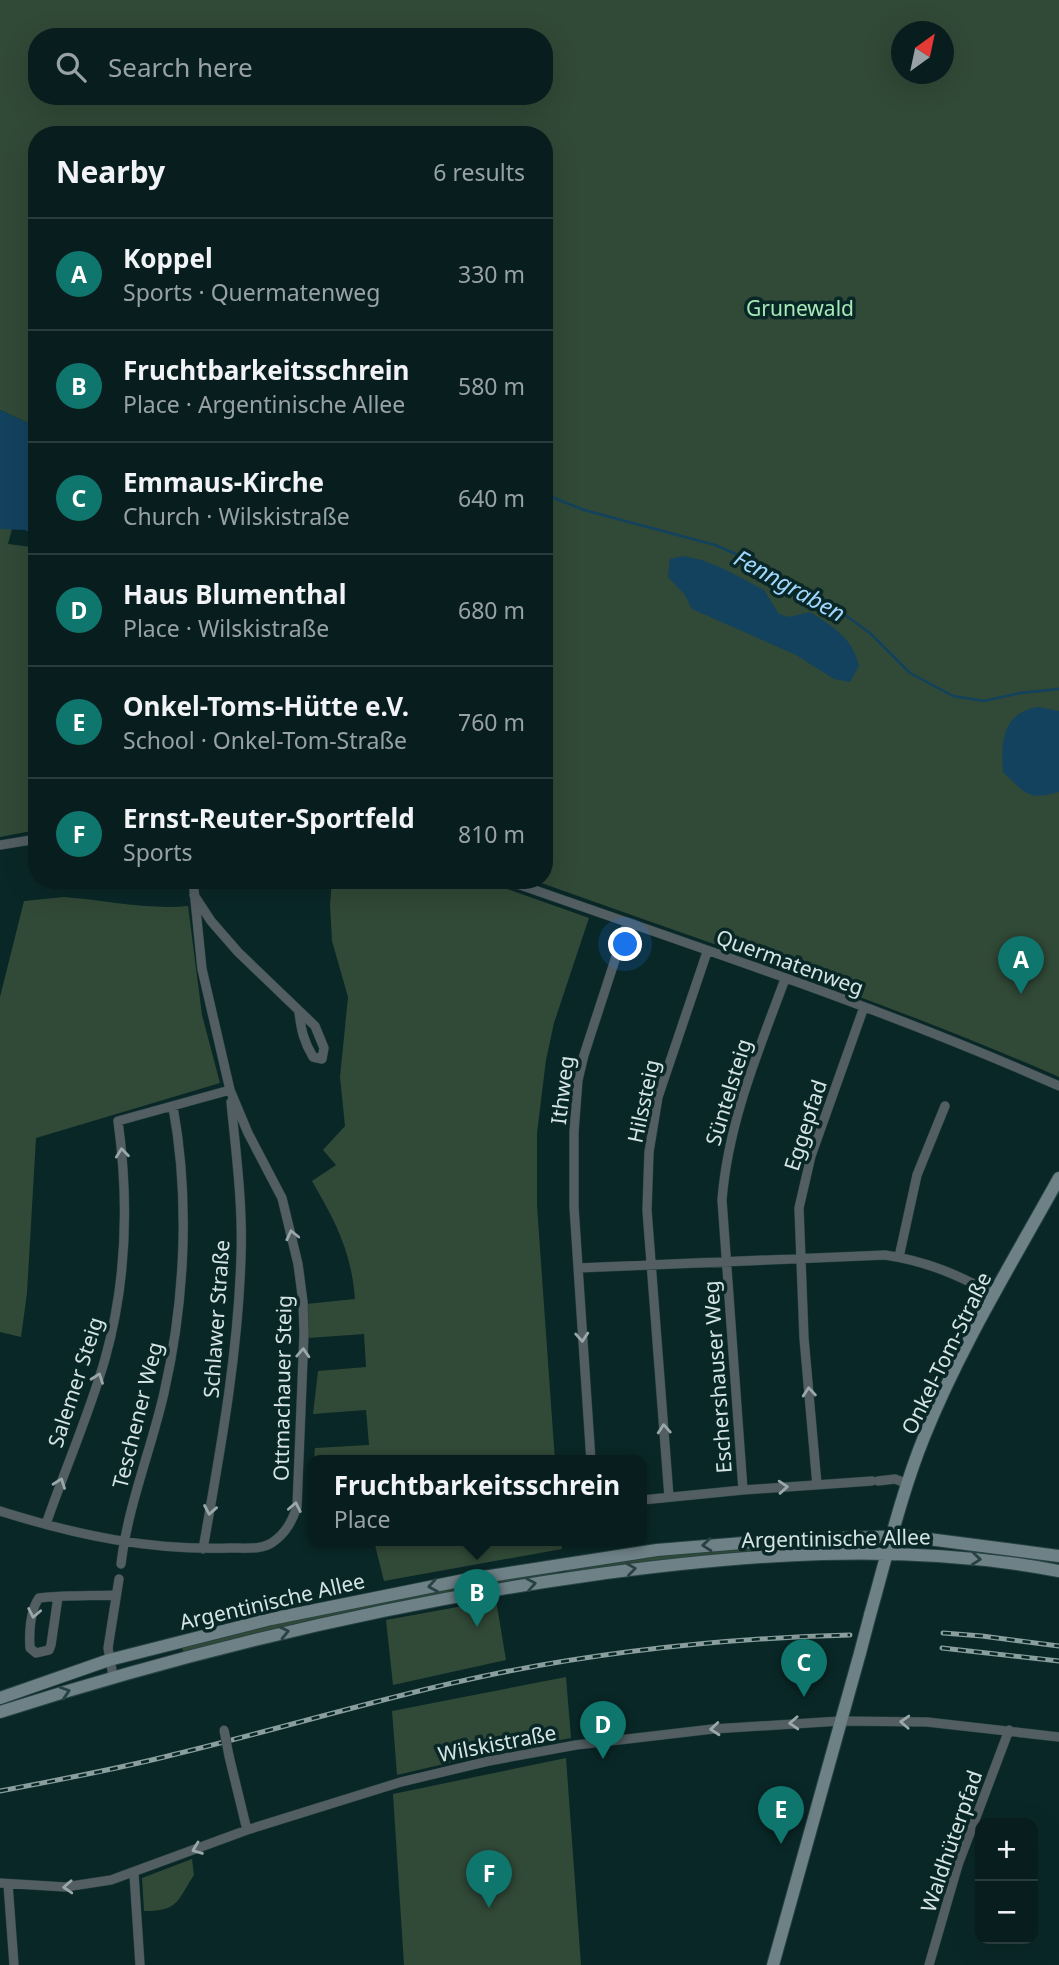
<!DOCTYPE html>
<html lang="en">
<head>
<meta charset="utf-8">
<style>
	body { margin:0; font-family:"Noto Sans",sans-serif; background:#162a2a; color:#f1f3f6 }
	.controls { position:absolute; right:21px; bottom:21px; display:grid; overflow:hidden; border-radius:14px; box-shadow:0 7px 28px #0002 }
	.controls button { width:63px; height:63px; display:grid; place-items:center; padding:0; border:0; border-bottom:2px solid #293b3b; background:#081d1d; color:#f1f3f6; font:35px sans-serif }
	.compass { position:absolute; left:891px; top:21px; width:63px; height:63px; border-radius:50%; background:#081d1d; box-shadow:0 7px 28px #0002; rotate:33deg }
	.you { position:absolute; left:626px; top:945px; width:24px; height:24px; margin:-18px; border:5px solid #fff; border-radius:50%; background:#1a73e8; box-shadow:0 0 0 10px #1a73e833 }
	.badge { display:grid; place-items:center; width:46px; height:46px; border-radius:50%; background:#0f766e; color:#fff; font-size:23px; font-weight:700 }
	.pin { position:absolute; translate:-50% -58px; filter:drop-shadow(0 2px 4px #0008) }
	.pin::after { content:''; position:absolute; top:37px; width:24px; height:21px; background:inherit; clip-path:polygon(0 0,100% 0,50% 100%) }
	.popup { position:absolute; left:307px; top:1455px; width:340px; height:91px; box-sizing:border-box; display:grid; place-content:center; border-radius:14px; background:#081d1d; filter:drop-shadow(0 2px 5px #0005); font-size:23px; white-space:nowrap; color:#98a2a4 }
	.popup b { font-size:26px; color:#f1f3f6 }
	.popup::after { content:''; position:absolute; left:50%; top:100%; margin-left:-14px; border:14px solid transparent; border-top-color:#081d1d }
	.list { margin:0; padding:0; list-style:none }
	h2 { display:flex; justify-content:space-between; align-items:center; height:91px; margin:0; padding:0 28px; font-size:30px }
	h2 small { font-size:23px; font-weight:400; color:#98a2a4 }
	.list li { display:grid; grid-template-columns:46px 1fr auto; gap:21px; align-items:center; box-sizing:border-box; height:112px; padding:0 28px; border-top:2px solid #293b3b }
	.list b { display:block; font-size:26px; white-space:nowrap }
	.list p { margin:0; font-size:23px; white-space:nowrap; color:#98a2a4 }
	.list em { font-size:23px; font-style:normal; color:#98a2a4 }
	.icon { flex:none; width:38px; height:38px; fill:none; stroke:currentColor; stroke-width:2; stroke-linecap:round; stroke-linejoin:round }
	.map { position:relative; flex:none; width:1059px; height:1965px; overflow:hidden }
	.search { position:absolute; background:#081d1d; box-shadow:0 7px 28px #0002; left:28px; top:28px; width:525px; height:77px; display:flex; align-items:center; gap:18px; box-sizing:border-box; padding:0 24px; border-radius:28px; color:#98a2a4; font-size:26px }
	.panel { position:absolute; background:#081d1d; box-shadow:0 7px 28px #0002; left:28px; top:126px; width:525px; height:763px; border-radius:28px }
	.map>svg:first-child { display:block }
	.green { fill:#314937; fill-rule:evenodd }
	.water { fill:#13425e }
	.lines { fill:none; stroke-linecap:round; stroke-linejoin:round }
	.stream { stroke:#13425e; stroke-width:2.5 }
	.minor-casing { stroke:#264242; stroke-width:10 }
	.secondary-casing { stroke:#264242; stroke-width:14 }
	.minor { stroke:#535e62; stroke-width:9 }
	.secondary { stroke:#6e8186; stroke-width:12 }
	.rail-casing { stroke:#8a9e9e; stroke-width:5 }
	.rail { stroke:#0a2727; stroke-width:2.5; stroke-dasharray:8; stroke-linecap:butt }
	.minor-bridge-casing { stroke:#264242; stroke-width:10; stroke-linecap:butt }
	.secondary-bridge-casing { stroke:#264242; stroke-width:14; stroke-linecap:butt }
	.minor-bridge { stroke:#535e62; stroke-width:9 }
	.secondary-bridge { stroke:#6e8186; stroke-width:12 }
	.oneway { stroke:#9aa8aa }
	.oneway2 { stroke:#284244 }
	.labels { text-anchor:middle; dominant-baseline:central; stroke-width:7; stroke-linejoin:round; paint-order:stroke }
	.park-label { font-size:21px; fill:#a6eab6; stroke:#0a2727 }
	.street-label { font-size:21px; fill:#d5e5e5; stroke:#0a2727 }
	.water-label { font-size:23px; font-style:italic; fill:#9fd7fe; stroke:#0a2727 }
</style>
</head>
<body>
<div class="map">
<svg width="1059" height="1965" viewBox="0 0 1059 1965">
	<rect width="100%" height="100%" fill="#0a2727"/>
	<path class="green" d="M 0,0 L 1059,0 L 1059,1077 C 887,1002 709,943 533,880 L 544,880 L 544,135 L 37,135 L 37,427 L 0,410 ZM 902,32 L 944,32 L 944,74 L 902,74 ZM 37,37 L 544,37 L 544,96 L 37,96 Z
		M 0,529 L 12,529 L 8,544 L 32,547 L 37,545 L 37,830 L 0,837 Z
		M 332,880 L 482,880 L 589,918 L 554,1023 L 546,1060 L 537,1133 L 537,1206 L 555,1461 L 314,1461 L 315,1448 L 369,1445 L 366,1410 L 313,1414 L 318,1371 L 366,1367 L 364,1334 L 308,1338 L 306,1304 L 355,1299 C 351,1250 336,1223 312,1181 L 336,1165 L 323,1150 L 345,1126 L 340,1077 L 348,997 L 332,941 L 330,905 Z
		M 64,897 C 105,900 147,910 188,906 L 202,1015 L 220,1083 L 36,1138 L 27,1293 L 21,1337 L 0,1332 L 0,997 L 24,901 Z
		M 874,1540 L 873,1548 C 770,1548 669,1558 567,1573 L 566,1568 L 725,1548 Z
		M 374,1541 L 561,1541 L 562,1549 L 384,1581 Z
		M 558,1569 L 559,1574 L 352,1611 L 183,1652 L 182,1646 L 351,1606 Z
		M 496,1600 L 506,1660 L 393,1685 L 386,1620 Z
		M 566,1677 L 571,1738 L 491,1753 L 397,1775 L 392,1711 Z
		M 566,1758 L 581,1965 L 404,1965 L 393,1794 Z
		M 192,1859 L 194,1875 C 177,1901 179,1911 144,1911 L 142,1878 Z"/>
	<path class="water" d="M 0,410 L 37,427 L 37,536 L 25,530 L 0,529 Z
		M 683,556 L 702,560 L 724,569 L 764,590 L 779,614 L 789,617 L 810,612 C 833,627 853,638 859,666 L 850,682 L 834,679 L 796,655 L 692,609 L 685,595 L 668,577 L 670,559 Z
		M 1039,707 L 1059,711 L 1059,792 C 1026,801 1026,793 1003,772 C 1001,742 1002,712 1039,707 Z"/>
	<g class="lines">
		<path class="stream" d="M 544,494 L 584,510 L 715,545 L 750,560 L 776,580 L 816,594 L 870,633 L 910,673 L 953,696 L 984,701 L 1020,693 L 1059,689"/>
		<g class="minor-casing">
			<path id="minor" d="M 0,845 L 37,839
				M 506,880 C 691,945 879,1006 1059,1086
				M 194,895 L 211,921 L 238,952 L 315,1026 L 324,1048 L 322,1059 L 313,1057 C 304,1042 301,1030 299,1012
				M 899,1257 L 917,1175 L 945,1106
				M 578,1268 L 885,1255 C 926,1261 959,1275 995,1295
				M 591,1461 L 574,1207 L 574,1132 L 578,1080 L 584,1055 L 627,923
				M 878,1481 L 895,1479 L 908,1484
				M 817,1485 L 804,1338 L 799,1208 L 811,1156 L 864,1007
				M 743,1490 L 722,1200 C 728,1123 758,1052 785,979
				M 669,1497 L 647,1210 L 649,1152 L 658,1097 L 707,952
				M 642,1500 L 743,1490 L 872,1481
				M 0,1511 C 76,1535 151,1551 231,1548 C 245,1548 262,1550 273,1542 C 286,1533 292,1521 297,1507 L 304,1333 L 303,1302 L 298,1264 L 282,1198 L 248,1133 L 230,1090 L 202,969 L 193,880
				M 46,1524 C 65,1469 89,1415 105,1359 C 127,1281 129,1201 118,1121 L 230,1090
				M 203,1549 C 220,1452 238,1356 241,1257 C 243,1206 236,1153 231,1102
				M 121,1564 C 128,1505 151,1450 164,1393 C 185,1301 190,1200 173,1107
				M 58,1597 L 51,1645 L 49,1650 L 36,1653 L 30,1648 C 29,1633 30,1610 39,1598 C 65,1595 91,1596 116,1595
				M 113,1676 L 108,1648 L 119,1579
				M 229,1756 L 247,1830
				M 134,1874 L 140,1965
				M 0,1883 L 65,1887 L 111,1880 L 247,1830 L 401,1782 L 489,1761 L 576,1745 L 713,1729 L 840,1721 L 927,1722 L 1059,1737
				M 8,1884 L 14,1965
				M 929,1965 L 958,1865 L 1009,1730"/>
		</g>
		<g class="secondary-casing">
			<path id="secondary" d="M 870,1615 C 887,1555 901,1494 924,1437 C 960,1347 1012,1263 1059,1178
				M 0,1698 L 109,1660 L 271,1619 L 464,1580 L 657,1550 L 778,1540 L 905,1536 L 1059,1556
				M 0,1712 C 191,1651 386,1604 585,1576 C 742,1554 902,1541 1059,1571
				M 773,1965 L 860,1653"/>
		</g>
		<use href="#minor" class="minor"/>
		<use href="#secondary" class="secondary"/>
		<g class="rail-casing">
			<path id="rail" d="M 943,1633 L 982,1636 L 1059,1646
				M 942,1648 L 1059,1661
				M 0,1791 C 59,1780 118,1769 176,1754 C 284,1728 390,1695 499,1673 C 615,1650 732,1638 850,1635"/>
		</g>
		<use href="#rail" class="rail"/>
		<g class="minor-bridge-casing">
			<path id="minor-bridge" d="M 224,1730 L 229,1756"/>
		</g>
		<g class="secondary-bridge-casing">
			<path id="secondary-bridge" d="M 860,1653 L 870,1615"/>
		</g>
		<use href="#minor-bridge" class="minor-bridge"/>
		<use href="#secondary-bridge" class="secondary-bridge"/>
	</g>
	<defs><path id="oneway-chevron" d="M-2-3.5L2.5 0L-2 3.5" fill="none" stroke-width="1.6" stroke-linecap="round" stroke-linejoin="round" transform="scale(1.75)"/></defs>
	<g class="oneway">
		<use href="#oneway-chevron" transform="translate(122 1153) rotate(-96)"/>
		<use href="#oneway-chevron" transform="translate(292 1235) rotate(-103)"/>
		<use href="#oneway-chevron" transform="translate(582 1337) rotate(86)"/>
		<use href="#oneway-chevron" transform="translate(303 1353) rotate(-87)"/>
		<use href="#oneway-chevron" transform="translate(98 1378) rotate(-70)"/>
		<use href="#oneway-chevron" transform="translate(809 1392) rotate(-95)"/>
		<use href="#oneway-chevron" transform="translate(664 1429) rotate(-94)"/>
		<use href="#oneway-chevron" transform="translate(60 1483) rotate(-70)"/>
		<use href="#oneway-chevron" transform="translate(783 1487) rotate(-4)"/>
		<use href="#oneway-chevron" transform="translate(295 1507) rotate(-79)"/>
		<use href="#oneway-chevron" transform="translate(210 1510) rotate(100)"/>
		<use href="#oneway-chevron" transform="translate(34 1613) rotate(101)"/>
		<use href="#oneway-chevron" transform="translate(905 1722) rotate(-177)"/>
		<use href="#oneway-chevron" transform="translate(794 1723) rotate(177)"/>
		<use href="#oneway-chevron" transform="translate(715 1729) rotate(175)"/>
		<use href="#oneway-chevron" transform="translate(197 1849) rotate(159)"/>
		<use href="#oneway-chevron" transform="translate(68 1887) rotate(177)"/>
	</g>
	<g class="oneway2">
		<use href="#oneway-chevron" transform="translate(707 1545) rotate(175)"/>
		<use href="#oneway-chevron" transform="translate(976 1559) rotate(5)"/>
		<use href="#oneway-chevron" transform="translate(631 1569) rotate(-8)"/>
		<use href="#oneway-chevron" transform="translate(531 1584) rotate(-10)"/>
		<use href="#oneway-chevron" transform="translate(433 1586) rotate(170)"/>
		<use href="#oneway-chevron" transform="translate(284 1632) rotate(-13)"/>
		<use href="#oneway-chevron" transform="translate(65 1692) rotate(-18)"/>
	</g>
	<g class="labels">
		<g class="park-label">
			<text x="800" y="308">Grunewald</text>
		</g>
		<g class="street-label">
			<text transform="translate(790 962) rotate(20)">Quermatenweg</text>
			<text transform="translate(562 1090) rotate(-83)">Ithweg</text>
			<text transform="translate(728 1092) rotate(-73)">Süntelsteig</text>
			<text transform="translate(643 1101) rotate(-78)">Hilssteig</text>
			<text transform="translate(805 1125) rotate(-72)">Eggepfad</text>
			<text transform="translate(216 1319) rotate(-86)">Schlawer Straße</text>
			<text transform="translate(946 1353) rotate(-64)">Onkel-Tom-Straße</text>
			<text transform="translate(717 1377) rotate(-94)">Eschershauser Weg</text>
			<text transform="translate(75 1382) rotate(-72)">Salemer Steig</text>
			<text transform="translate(282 1388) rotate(-89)">Ottmachauer Steig</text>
			<text transform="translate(137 1415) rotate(-76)">Teschener Weg</text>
			<text transform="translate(836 1538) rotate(-1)">Argentinische Allee</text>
			<text transform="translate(272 1601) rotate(-13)">Argentinische Allee</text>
			<text transform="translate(497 1743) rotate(-11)">Wilskistraße</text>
			<text transform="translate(951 1841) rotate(-71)">Waldhüterpfad</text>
		</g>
		<g class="water-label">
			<text transform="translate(790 585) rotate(29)">Fenngraben</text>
		</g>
	</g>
</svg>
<div class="controls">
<button>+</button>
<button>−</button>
</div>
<svg class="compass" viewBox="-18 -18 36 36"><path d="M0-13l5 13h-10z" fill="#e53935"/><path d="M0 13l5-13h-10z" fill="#98a2a4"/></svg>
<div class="you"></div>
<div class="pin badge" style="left:1021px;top:994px">A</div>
<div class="pin badge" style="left:477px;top:1627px">B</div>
<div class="popup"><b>Fruchtbarkeitsschrein</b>Place</div>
<div class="pin badge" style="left:804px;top:1697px">C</div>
<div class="pin badge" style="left:603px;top:1759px">D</div>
<div class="pin badge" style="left:781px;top:1844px">E</div>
<div class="pin badge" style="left:489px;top:1908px">F</div>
<div class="search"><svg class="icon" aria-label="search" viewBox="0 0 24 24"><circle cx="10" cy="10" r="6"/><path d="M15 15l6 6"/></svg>Search here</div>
<section class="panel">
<h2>Nearby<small>6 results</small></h2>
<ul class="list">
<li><span class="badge">A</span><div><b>Koppel</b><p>Sports · Quermatenweg</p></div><em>330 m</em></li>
<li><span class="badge">B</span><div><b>Fruchtbarkeitsschrein</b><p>Place · Argentinische Allee</p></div><em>580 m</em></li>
<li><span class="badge">C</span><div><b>Emmaus-Kirche</b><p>Church · Wilskistraße</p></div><em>640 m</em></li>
<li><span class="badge">D</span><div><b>Haus Blumenthal</b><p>Place · Wilskistraße</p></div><em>680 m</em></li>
<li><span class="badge">E</span><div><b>Onkel-Toms-Hütte e.V.</b><p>School · Onkel-Tom-Straße</p></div><em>760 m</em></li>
<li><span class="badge">F</span><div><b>Ernst-Reuter-Sportfeld</b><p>Sports</p></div><em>810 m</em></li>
</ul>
</section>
</div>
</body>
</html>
